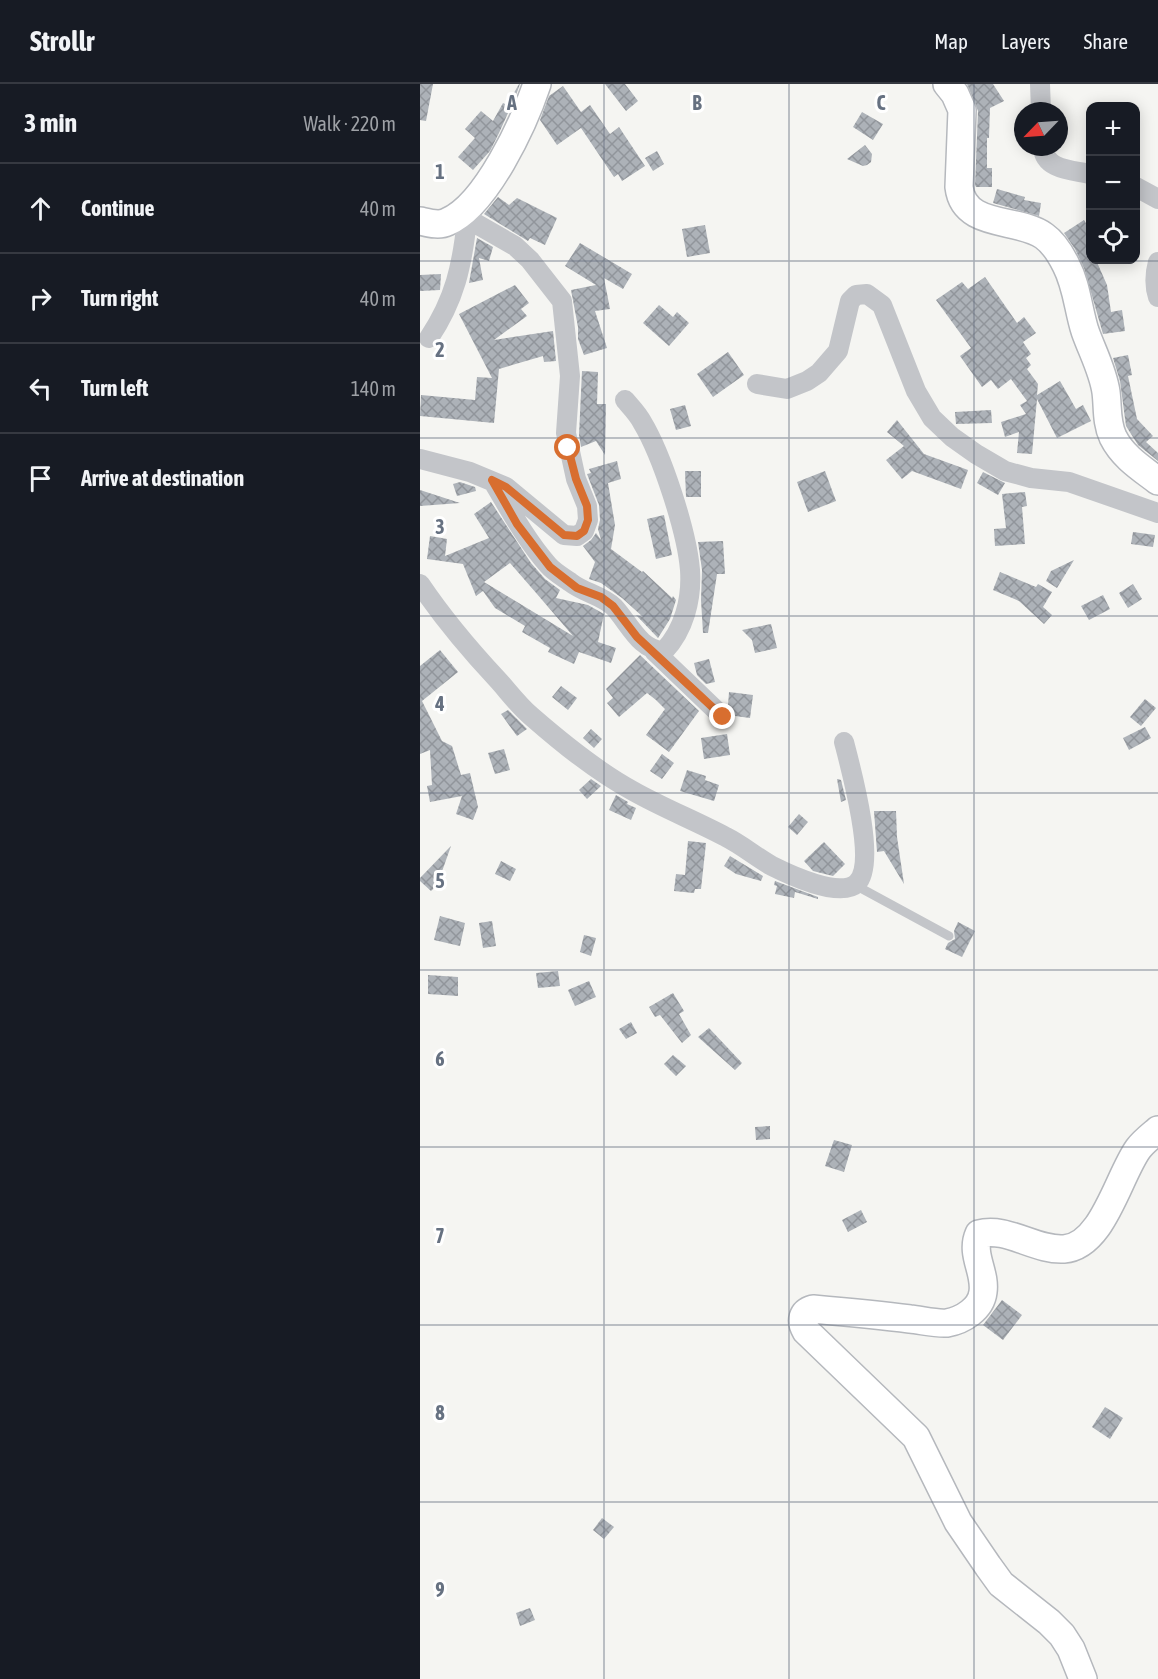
<!DOCTYPE html>
<html lang="en">
<head>
<meta charset="utf-8">
<style>
	body { margin:0; font-family:"Asap Condensed",sans-serif; background:#242831; color:#f1f3f6 }
	.controls { position:absolute; right:18px; top:18px; display:grid; overflow:hidden; border-radius:12px; box-shadow:0 3px 15px #0003 }
	.controls button { width:54px; height:54px; display:grid; place-items:center; padding:0; border:0; border-bottom:2px solid #363941; background:#171b24; color:#f1f3f6; font:30px sans-serif }
	.compass { position:absolute; left:594px; top:18px; width:54px; height:54px; border-radius:50%; background:#171b24; box-shadow:0 3px 15px #0003; rotate:245deg }
	.stop { position:absolute; width:18px; height:18px; margin:-14px; border:4px solid #d86e2f; border-radius:50%; background:#fff }
	.stop.end { background:#d86e2f; border-color:#fff; box-shadow:0 2px 6px #0008 }
	.list { margin:0; padding:0; list-style:none }
	h2 { display:flex; justify-content:space-between; align-items:center; height:78px; margin:0; padding:0 24px; font-size:26px }
	h2 small { font-size:20px; font-weight:400; color:#9ea1a6 }
	.list li { display:grid; grid-template-columns:39px 1fr auto; gap:18px; align-items:center; box-sizing:border-box; height:90px; padding:0 24px; border-top:2px solid #363941 }
	.list b { display:block; font-size:22px; white-space:nowrap }
	.list em { font-size:20px; font-style:normal; color:#9ea1a6 }
	.icon { flex:none; width:33px; height:33px; fill:none; stroke:currentColor; stroke-width:2; stroke-linecap:round; stroke-linejoin:round }
	.map { position:relative; flex:none; width:738px; height:1595px; overflow:hidden }
	header { display:flex; align-items:center; gap:36px; box-sizing:border-box; height:84px; padding:0 30px; background:#171b24; border-bottom:2px solid #363941 }
	header strong { font-size:28px }
	nav { display:flex; gap:33px; margin-inline-start:auto; font-size:21px }
	main { display:flex }
	aside { flex:1; background:#171b24 }
	.map>svg:first-child { display:block }
	.building { fill:url(#building-cross-hatch); fill-rule:evenodd }
	.lines { fill:none; stroke-linecap:round; stroke-linejoin:round }
	.secondary-casing { stroke:#b5b8bd; stroke-width:30 }
	.lane { stroke:#c3c5c9; stroke-width:9 }
	.street { stroke:#c3c5c9; stroke-width:20 }
	.secondary { stroke:#fff; stroke-width:27 }
	.route { stroke:#d86e2f; stroke-width:8 }
	.grid { fill:none; stroke:#667181; stroke-width:1.5; stroke-opacity:0.55 }
	.grid-label { font-size:20px; text-anchor:middle; font-weight:bold; fill:#667181; stroke:#fff; stroke-width:6; stroke-linejoin:round; paint-order:stroke }
</style>
</head>
<body>
<header>
<strong>Strollr</strong>
<nav><a>Map</a><a>Layers</a><a>Share</a></nav>
</header>
<main>
<aside>
<h2>3 min<small>Walk · 220 m</small></h2>
<ul class="list">
<li><svg class="icon" aria-label="ahead" viewBox="0 0 24 24"><path d="M12 20V5M6 11l6-6 6 6"/></svg><div><b>Continue</b></div><em>40 m</em></li>
<li><svg class="icon" aria-label="right" viewBox="0 0 24 24"><path d="M7 20v-9h11M14 6l5 5-5 5"/></svg><div><b>Turn right</b></div><em>40 m</em></li>
<li><svg class="icon" aria-label="left" viewBox="0 0 24 24"><path d="M17 20v-9H6M10 6l-5 5 5 5"/></svg><div><b>Turn left</b></div><em>140 m</em></li>
<li><svg class="icon" aria-label="arrive" viewBox="0 0 24 24"><path d="M6 21V4h12l-3 4 3 4H6"/></svg><div><b>Arrive at destination</b></div></li>
</ul>
</aside>
<div class="map">
<svg width="738" height="1595" viewBox="0 0 738 1595">
	<defs>
		<pattern id="building-cross-hatch" width="8" height="8" patternUnits="userSpaceOnUse" patternTransform="scale(1.5)"><rect width="8" height="8" fill="#adb2b8"/><path d="M0 0l8 8M0 8l8-8" fill="none" stroke="#91959b"/></pattern>
	</defs>
	<rect width="100%" height="100%" fill="#f5f5f2"/>
	<path class="building" d="M 0,0 L 13,0 L 6,37 L 0,36 Z
		M 99,0 L 100,0 L 96,11 L 79,49 L 70,67 L 53,86 L 38,73 L 55,54 L 45,45 L 61,27 L 73,37 L 83,19 L 87,21 Z
		M 185,0 L 205,0 L 218,17 L 206,27 Z
		M 547,0 L 573,0 L 584,17 L 570,24 L 569,54 L 567,54 L 567,84 L 572,84 L 572,103 L 556,103 L 555,101 L 558,27 Z
		M 143,2 L 161,28 L 170,21 L 190,50 L 199,43 L 225,82 L 202,97 L 198,90 L 194,93 L 161,44 L 137,61 L 120,36 L 129,12 Z
		M 442,28 L 463,40 L 453,56 L 433,43 Z
		M 445,61 L 452,70 L 451,78 L 447,81 L 443,82 L 427,75 Z
		M 237,67 L 244,80 L 233,87 L 225,74 Z
		M 577,105 L 605,113 L 604,116 L 621,119 L 619,132 L 573,119 Z
		M 78,113 L 89,121 L 97,114 L 137,134 L 125,161 L 110,154 L 108,157 L 64,130 Z
		M 664,136 L 670,146 L 670,176 L 676,176 L 687,201 L 691,228 L 702,226 L 705,247 L 683,250 L 664,184 L 655,165 L 644,149 Z
		M 285,141 L 290,169 L 267,173 L 262,145 Z
		M 57,154 L 73,163 L 69,177 L 59,174 L 63,196 L 49,199 Z
		M 160,159 L 212,190 L 203,205 L 184,194 L 190,225 L 175,227 L 187,264 L 164,271 L 158,255 L 158,243 L 151,206 L 176,201 L 145,182 Z
		M 21,190 L 20,206 L 0,207 L 0,191 Z
		M 565,193 L 597,239 L 604,233 L 616,249 L 603,258 L 611,270 L 606,274 L 611,281 L 607,285 L 618,300 L 617,311 L 640,297 L 656,325 L 663,321 L 671,337 L 637,354 L 617,315 L 612,370 L 597,369 L 599,348 L 585,353 L 581,338 L 606,330 L 600,321 L 607,317 L 591,295 L 578,305 L 571,296 L 562,303 L 540,272 L 551,264 L 516,216 L 542,198 L 548,205 Z
		M 95,201 L 109,219 L 101,225 L 107,232 L 74,256 L 133,247 L 136,277 L 124,278 L 123,272 L 79,285 L 74,339 L 0,332 L 1,311 L 55,316 L 57,293 L 72,294 L 39,230 Z
		M 239,221 L 253,233 L 257,228 L 269,239 L 249,262 L 223,239 Z
		M 308,268 L 324,291 L 293,313 L 277,290 Z
		M 708,271 L 712,291 L 708,292 L 717,335 L 733,352 L 726,358 L 738,369 L 738,377 L 718,361 L 706,342 L 700,297 L 693,274 Z
		M 162,287 L 178,288 L 177,320 L 186,320 L 185,371 L 176,357 L 161,363 L 159,351 Z
		M 265,321 L 271,342 L 256,346 L 250,325 Z
		M 571,326 L 572,339 L 536,340 L 535,328 Z
		M 477,336 L 504,370 L 548,386 L 541,405 L 492,387 L 482,395 L 466,376 L 484,362 L 467,348 Z
		M 197,377 L 201,395 L 188,399 L 195,441 L 191,465 L 222,488 L 223,487 L 252,514 L 253,512 L 256,516 L 250,535 L 238,554 L 216,531 L 223,533 L 202,514 L 181,499 L 169,495 L 175,478 L 163,462 L 171,456 L 176,449 L 181,456 L 178,445 L 180,436 L 179,421 L 167,390 L 171,389 L 169,385 Z
		M 265,387 L 281,387 L 281,413 L 266,413 Z
		M 405,387 L 416,417 L 388,428 L 377,398 Z
		M 563,388 L 585,399 L 578,411 L 557,399 Z
		M 40,398 L 55,403 L 56,407 L 37,412 L 33,400 Z
		M 0,406 L 40,419 L 0,422 Z
		M 605,408 L 607,422 L 602,423 L 605,460 L 575,462 L 574,445 L 586,444 L 582,410 Z
		M 71,418 L 111,479 L 125,495 L 140,506 L 136,514 L 168,521 L 184,530 L 178,558 L 196,564 L 191,579 L 159,568 L 154,580 L 128,568 L 130,564 L 102,548 L 105,542 L 75,524 L 63,507 L 56,512 L 43,480 L 7,475 L 10,452 L 27,455 L 25,472 L 69,454 L 54,430 ZM 90,479 L 117,510 L 153,552 L 64,498 Z
		M 244,431 L 252,471 L 236,475 L 227,435 Z
		M 713,448 L 735,451 L 733,463 L 711,460 Z
		M 303,457 L 305,490 L 297,490 L 288,549 L 283,549 L 281,516 L 282,486 L 278,458 Z
		M 654,476 L 637,504 L 626,497 L 631,487 Z
		M 580,488 L 616,503 L 618,500 L 632,508 L 623,523 L 632,531 L 624,540 L 599,517 L 573,506 Z
		M 713,500 L 722,515 L 708,524 L 699,509 Z
		M 683,511 L 690,525 L 669,536 L 661,522 Z
		M 351,540 L 357,564 L 335,569 L 332,556 L 322,546 Z
		M 20,566 L 38,588 L 2,617 L 22,657 L 32,662 L 41,691 L 50,689 L 58,723 L 53,736 L 36,730 L 42,712 L 10,718 L 7,702 L 12,701 L 10,666 L 0,670 L 0,582 Z
		M 220,571 L 279,627 L 249,668 L 226,651 L 245,625 L 236,616 L 227,609 L 199,633 L 187,619 L 193,614 L 186,605 Z
		M 289,575 L 295,598 L 286,600 L 277,591 L 274,579 Z
		M 141,602 L 157,614 L 148,626 L 132,613 Z
		M 309,608 L 333,611 L 330,634 L 315,632 L 308,621 Z
		M 725,615 L 736,624 L 721,642 L 710,633 Z
		M 88,626 L 107,645 L 97,652 L 81,630 Z
		M 725,643 L 731,654 L 709,666 L 703,654 Z
		M 171,645 L 182,655 L 174,664 L 163,654 Z
		M 307,650 L 310,671 L 284,675 L 281,654 Z
		M 84,665 L 90,686 L 75,690 L 68,669 Z
		M 242,670 L 254,679 L 242,695 L 230,687 Z
		M 267,686 L 286,692 L 285,696 L 299,701 L 294,717 L 260,707 Z
		M 171,695 L 181,702 L 167,715 L 159,706 Z
		M 417,695 L 421,696 L 426,716 L 421,718 Z
		M 196,711 L 208,718 L 207,720 L 216,724 L 211,736 L 189,726 Z
		M 454,727 L 476,727 L 477,753 L 484,800 L 464,767 L 457,768 Z
		M 379,730 L 388,738 L 377,751 L 368,743 Z
		M 268,757 L 286,759 L 281,805 L 275,805 L 274,809 L 254,807 L 256,790 L 265,791 Z
		M 404,758 L 425,780 L 413,792 L 393,787 L 384,777 Z
		M 31,762 L 20,793 L 23,795 L 11,807 L 0,797 L 0,794 Z
		M 310,772 L 343,792 L 341,797 L 316,790 L 304,782 Z
		M 81,777 L 96,785 L 90,797 L 75,790 Z
		M 355,797 L 398,813 L 398,815 L 375,808 L 374,814 L 355,810 L 357,802 L 354,801 Z
		M 20,832 L 45,839 L 40,862 L 14,856 Z
		M 72,837 L 76,862 L 63,864 L 59,839 Z
		M 538,838 L 555,847 L 542,873 L 525,865 L 528,859 L 535,855 L 534,847 Z
		M 164,851 L 176,854 L 171,872 L 160,868 Z
		M 138,887 L 140,902 L 118,904 L 116,889 Z
		M 8,891 L 38,893 L 38,912 L 8,910 Z
		M 169,897 L 176,913 L 155,922 L 148,906 Z
		M 253,909 L 264,927 L 259,930 L 271,951 L 262,959 L 240,931 L 235,933 L 229,923 Z
		M 211,938 L 217,949 L 206,955 L 199,945 Z
		M 289,944 L 322,979 L 315,986 L 278,953 Z
		M 253,971 L 266,982 L 256,992 L 244,980 Z
		M 350,1042 L 350,1055 L 336,1056 L 335,1043 Z
		M 414,1056 L 432,1061 L 424,1088 L 405,1082 Z
		M 441,1126 L 447,1138 L 428,1148 L 422,1136 Z
		M 582,1216 L 602,1231 L 583,1256 L 563,1241 Z
		M 685,1323 L 703,1334 L 690,1355 L 672,1343 Z
		M 182,1434 L 194,1443 L 184,1455 L 173,1446 Z
		M 110,1524 L 115,1536 L 100,1542 L 96,1529 Z"/>
	<g class="lines">
		<g class="secondary-casing">
			<path id="secondary" d="M 527,0 L 535,10 L 542,26 L 539,103 C 544,145 598,133 624,152 C 634,159 641,171 646,181 C 657,202 658,225 665,247 C 672,267 683,287 686,308 C 688,323 686,338 693,353 C 703,373 721,384 738,397
				M 0,137 C 9,139 19,142 27,138 C 66,122 104,39 117,0
				M 663,1595 L 651,1565 L 642,1551 L 629,1538 L 581,1500 L 568,1482 L 538,1438 L 496,1353 L 386,1247 C 380,1237 382,1228 393,1225 C 426,1228 458,1231 490,1235 C 501,1236 516,1240 527,1239 C 543,1236 561,1225 563,1208 C 566,1188 550,1170 559,1150 C 586,1142 616,1167 644,1165 C 683,1162 698,1093 718,1065 C 723,1058 731,1052 738,1046"/>
		</g>
		<path class="lane" d="M 435,801 L 529,852"/>
		<path class="street" d="M 620,0 L 621,27
			M 623,63 C 624,86 653,86 670,90
			M 716,103 L 738,115
			M 738,178 C 735,189 734,201 738,213
			M 9,254 C 35,215 42,182 47,136
			M 337,300 L 367,305 L 387,297 L 399,289 L 418,267 L 430,217 L 436,211 L 447,210 L 462,221 L 496,307 L 512,334 L 532,353 L 556,370 L 585,387 L 611,394 L 649,398 L 738,429
			M 0,375 L 50,388 L 86,403 L 144,451 L 157,452 L 164,447 L 168,436 L 167,422 L 156,395 L 146,349 L 150,292 L 142,217 L 110,176 L 95,162 L 41,131
			M 75,401 C 91,428 107,457 128,481 C 134,488 143,493 150,498 C 164,509 181,511 194,523 C 209,539 220,567 244,567 C 264,546 272,515 270,486 C 267,448 242,371 222,338 C 218,330 211,323 205,316
			M 0,500 C 23,534 49,565 77,595 C 88,607 98,621 111,632 C 142,659 176,687 213,707 C 243,724 276,737 306,753 C 322,761 336,773 352,782 C 370,791 421,815 437,799 C 457,780 431,685 424,658
			M 234,567 L 303,633"/>
		<use href="#secondary" class="secondary"/>
	</g>
	<g class="lines">
		<path class="route" d="M 148,364 L 156,395 L 167,422 L 168,436 L 164,447 L 157,452 L 144,451 L 86,403 L 72,396 L 97,440 L 130,483 L 157,504 L 181,513 L 193,522 L 217,553 L 303,633"/>
	</g>
	<path class="grid" d="M 184,0 L 184,1595M 369,0 L 369,1595M 554,0 L 554,1595M 0,177 L 738,177M 0,354 L 738,354M 0,532 L 738,532M 0,709 L 738,709M 0,886 L 738,886M 0,1063 L 738,1063M 0,1241 L 738,1241M 0,1418 L 738,1418"/>
	<g class="grid-label">
		<text x="92" y="26">A</text>
		<text x="277" y="26">B</text>
		<text x="461" y="26">C</text>
		<text x="20" y="95">1</text>
		<text x="20" y="273">2</text>
		<text x="20" y="450">3</text>
		<text x="20" y="627">4</text>
		<text x="20" y="804">5</text>
		<text x="20" y="982">6</text>
		<text x="20" y="1159">7</text>
		<text x="20" y="1336">8</text>
		<text x="20" y="1513">9</text>
	</g>
</svg>
<div class="controls">
<button>+</button>
<button>−</button>
<button><svg class="icon" aria-label="locate" viewBox="0 0 24 24"><circle cx="12" cy="12" r="6"/><path d="M12 2v4M12 18v4M2 12h4M18 12h4"/></svg></button>
</div>
<svg class="compass" viewBox="-18 -18 36 36"><path d="M0-13l5 13h-10z" fill="#e53935"/><path d="M0 13l5-13h-10z" fill="#9ea1a6"/></svg>
<div class="stop" style="left:148px;top:364px"></div>
<div class="stop end" style="left:303px;top:633px"></div>
</div>
</main>
</body>
</html>
